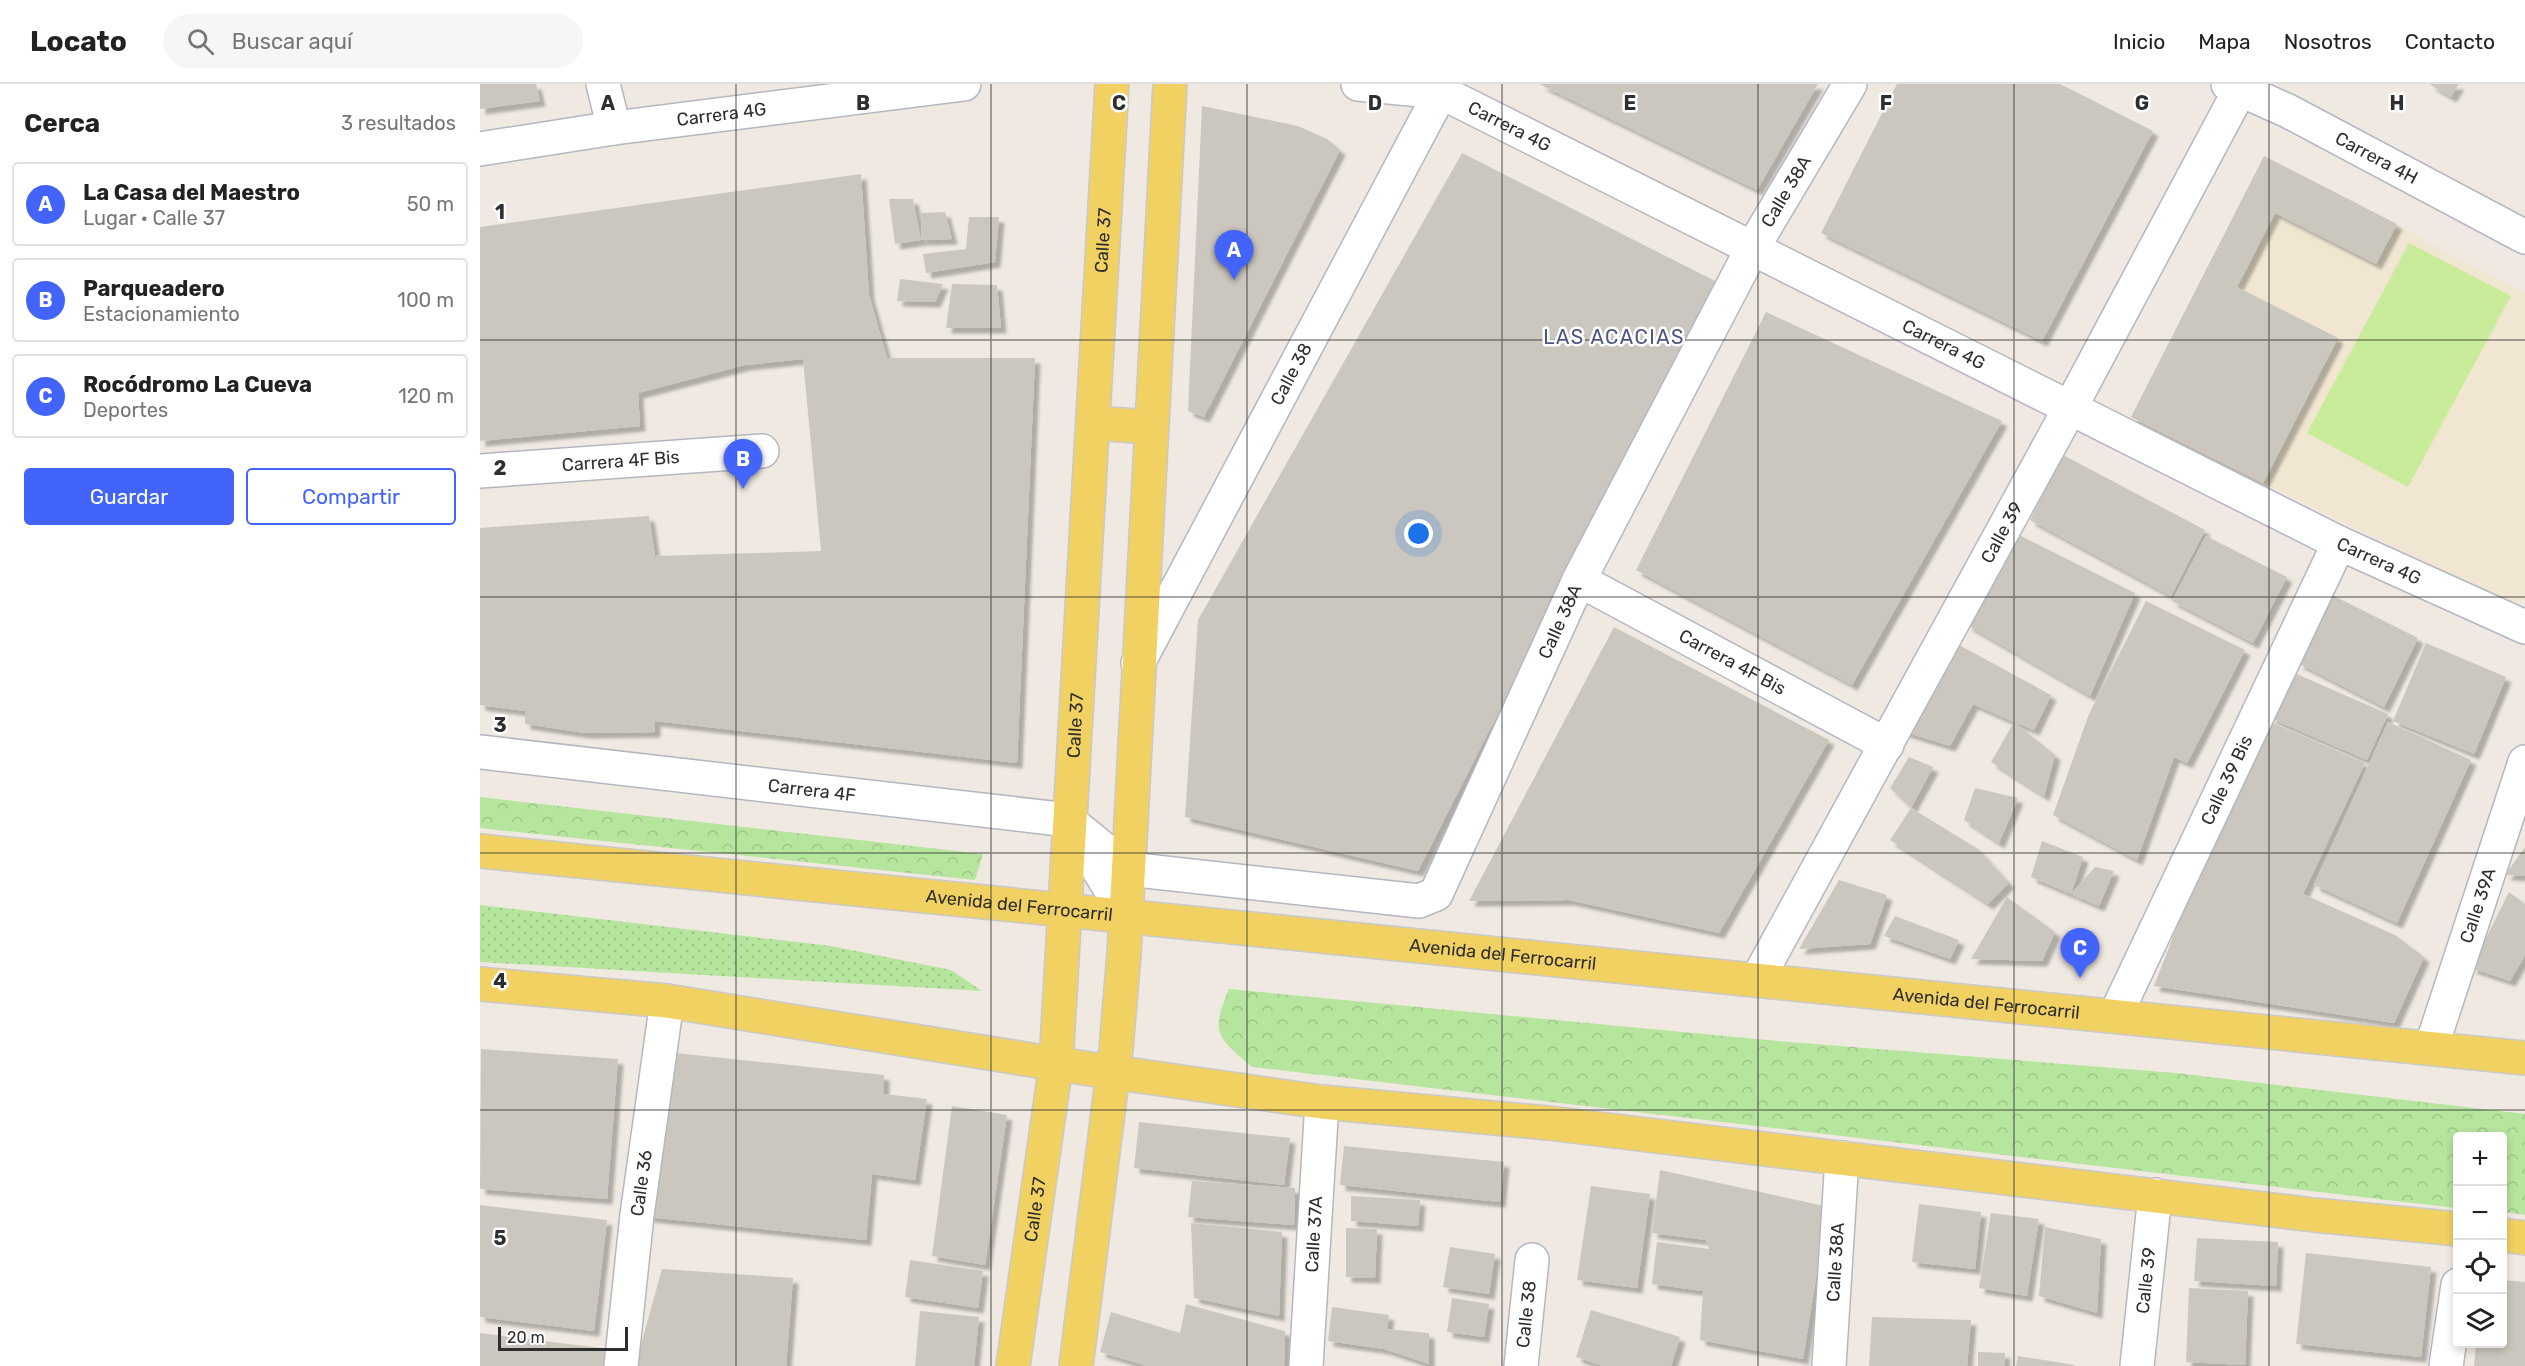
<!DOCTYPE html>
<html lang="es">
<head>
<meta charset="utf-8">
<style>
	body { margin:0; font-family:Rubik,sans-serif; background:#f6f6f6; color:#222 }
	.controls { position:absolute; right:18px; bottom:18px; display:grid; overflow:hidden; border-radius:6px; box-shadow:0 3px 9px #0003 }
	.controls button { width:54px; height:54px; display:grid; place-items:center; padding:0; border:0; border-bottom:2px solid #e0e0e0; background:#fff; color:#222; font:30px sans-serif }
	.scale { position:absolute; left:18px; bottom:15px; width:130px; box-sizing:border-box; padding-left:6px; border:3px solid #2e2e2e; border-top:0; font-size:16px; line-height:21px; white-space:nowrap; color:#2e2e2e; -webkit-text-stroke:4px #fff; paint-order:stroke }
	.you { position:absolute; left:939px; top:450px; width:21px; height:21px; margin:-15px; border:4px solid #fff; border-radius:50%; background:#1a73e8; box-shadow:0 0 0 9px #1a73e833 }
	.badge { display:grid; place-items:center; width:39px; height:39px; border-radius:50%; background:#4264fb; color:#fff; font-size:20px; font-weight:700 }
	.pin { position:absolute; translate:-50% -50px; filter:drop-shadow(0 2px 3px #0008) }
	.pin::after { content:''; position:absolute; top:32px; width:21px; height:18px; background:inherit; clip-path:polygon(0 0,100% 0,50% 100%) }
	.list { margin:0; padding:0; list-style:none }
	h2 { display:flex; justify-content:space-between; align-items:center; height:78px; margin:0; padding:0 24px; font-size:26px }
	h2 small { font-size:20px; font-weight:400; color:#767676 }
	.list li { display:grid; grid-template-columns:39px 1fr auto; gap:18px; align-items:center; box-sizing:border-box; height:84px; margin:0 12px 12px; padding:0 12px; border:2px solid #e0e0e0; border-radius:6px }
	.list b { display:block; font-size:22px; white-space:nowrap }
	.list p { margin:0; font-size:20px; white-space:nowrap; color:#767676 }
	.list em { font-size:20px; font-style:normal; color:#767676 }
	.actions { display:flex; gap:12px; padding:18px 24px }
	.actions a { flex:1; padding:14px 0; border:2px solid #4264fb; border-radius:6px; text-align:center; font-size:21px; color:#4264fb }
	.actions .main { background:#4264fb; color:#fff }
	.icon { flex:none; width:33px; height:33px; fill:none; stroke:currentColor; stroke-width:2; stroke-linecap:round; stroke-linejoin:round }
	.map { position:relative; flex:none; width:2045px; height:1282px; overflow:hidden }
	header { display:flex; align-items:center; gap:36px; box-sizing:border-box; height:84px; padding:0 30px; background:#fff; border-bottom:2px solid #e0e0e0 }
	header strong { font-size:28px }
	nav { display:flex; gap:33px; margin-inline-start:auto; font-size:21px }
	.search { width:420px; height:54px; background:#f6f6f6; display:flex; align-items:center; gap:15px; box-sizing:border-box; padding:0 21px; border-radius:33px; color:#767676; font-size:22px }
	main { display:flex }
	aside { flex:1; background:#fff }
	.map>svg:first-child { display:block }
	.education { fill:#f0e6d1 }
	.park { fill:url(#park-crowns) }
	.garden { fill:url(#garden-dots) }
	.pitch { fill:#c9ec9a }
	.building { fill:#cbc7bf; filter:url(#shadow) }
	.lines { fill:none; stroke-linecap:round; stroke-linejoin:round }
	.minor-casing { stroke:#b4b7c1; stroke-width:36 }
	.major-casing { stroke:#c9c9c9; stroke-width:36 }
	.minor { stroke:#fff; stroke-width:33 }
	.major { stroke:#f2d163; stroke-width:33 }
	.grid { fill:none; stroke:#2e2e2e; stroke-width:1.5; stroke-opacity:0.55 }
	.labels { text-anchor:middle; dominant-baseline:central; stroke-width:5; stroke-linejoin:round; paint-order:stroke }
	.street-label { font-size:18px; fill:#2e2e2e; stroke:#fff }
	.neighbourhood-label { font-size:20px; letter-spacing:1.5px; fill:#4d5680; stroke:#fff }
	.grid-label { font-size:20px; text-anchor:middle; font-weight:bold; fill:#2e2e2e; stroke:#fff; stroke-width:5; stroke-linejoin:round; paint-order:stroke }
</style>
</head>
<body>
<header>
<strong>Locato</strong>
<div class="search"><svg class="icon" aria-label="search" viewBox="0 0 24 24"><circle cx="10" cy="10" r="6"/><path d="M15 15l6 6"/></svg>Buscar aquí</div>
<nav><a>Inicio</a><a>Mapa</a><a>Nosotros</a><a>Contacto</a></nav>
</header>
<main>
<aside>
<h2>Cerca<small>3 resultados</small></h2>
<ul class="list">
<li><span class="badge">A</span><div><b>La Casa del Maestro</b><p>Lugar · Calle 37</p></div><em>50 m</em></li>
<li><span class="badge">B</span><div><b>Parqueadero</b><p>Estacionamiento</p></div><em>100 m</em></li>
<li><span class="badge">C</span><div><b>Rocódromo La Cueva</b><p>Deportes</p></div><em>120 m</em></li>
</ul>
<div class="actions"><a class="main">Guardar</a><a>Compartir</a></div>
</aside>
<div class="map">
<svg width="2045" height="1282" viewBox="0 0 2045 1282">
	<defs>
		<pattern id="park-crowns" width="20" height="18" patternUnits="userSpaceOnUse" patternTransform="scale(1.5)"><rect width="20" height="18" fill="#b6e59e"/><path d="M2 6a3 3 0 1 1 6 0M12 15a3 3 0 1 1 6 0" fill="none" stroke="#9dc588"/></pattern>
		<pattern id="garden-dots" width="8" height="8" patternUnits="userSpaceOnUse" patternTransform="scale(1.5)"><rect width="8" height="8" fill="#b6e59e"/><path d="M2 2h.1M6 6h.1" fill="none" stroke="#9dc588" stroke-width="1.8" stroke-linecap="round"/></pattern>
		<filter id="shadow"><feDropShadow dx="5.5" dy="5.5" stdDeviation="1.5" flood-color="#0004"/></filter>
	</defs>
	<rect width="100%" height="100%" fill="#efe9e1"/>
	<path class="education" d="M 1784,72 L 2045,209 L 2045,515 L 2034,520 L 1783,399 L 1651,333 Z"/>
	<path class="park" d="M 0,713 L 503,770 L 495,796 L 0,744 Z
		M 749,905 L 1298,957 L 1696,989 L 2045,1030 L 2045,1131 L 2023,1128 L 2022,1052 L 1978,1052 L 1977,1124 L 1933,1119 L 772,983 C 737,952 730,951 749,905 Z"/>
	<path class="garden" d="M 0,821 L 351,862 L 471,886 L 502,907 L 0,878 Z"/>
	<path class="pitch" d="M 1929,159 L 2031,212 L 1928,403 L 1827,349 Z"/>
	<path class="building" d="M 0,0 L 56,0 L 60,17 L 0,25 Z
		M 1059,0 L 1338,0 L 1277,106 Z
		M 1417,0 L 1580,0 L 1673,47 L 1562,257 L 1341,149 Z
		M 1949,0 L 1979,0 L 1971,13 Z
		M 722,22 L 818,42 L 847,55 L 860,66 L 724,333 L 708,327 Z
		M 982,69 L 1237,198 L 938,787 L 705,733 L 718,536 Z
		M 1784,72 L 1917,140 L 1896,180 L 1795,129 L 1757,203 L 1858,254 L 1783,399 L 1651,333 Z
		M 381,90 L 389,211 L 407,274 L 555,274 L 537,679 L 175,637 L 175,648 L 105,649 L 45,640 L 45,627 L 0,621 L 0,444 L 169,432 L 175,472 L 341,467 L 323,275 L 265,281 L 158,309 L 160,342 L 0,357 L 0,143 Z
		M 409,115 L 433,115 L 441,156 L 415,160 Z
		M 465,128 L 472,155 L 441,156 L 441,129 Z
		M 489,133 L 519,133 L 515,178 L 446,189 L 443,170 L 486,165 Z
		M 420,195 L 463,200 L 455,218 L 417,217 Z
		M 472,200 L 517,201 L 521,244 L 466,244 Z
		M 1286,228 L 1522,337 L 1372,601 L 1156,486 Z
		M 1583,371 L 1725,446 L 1691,512 L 1550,436 Z
		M 1535,449 L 1655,509 L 1610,612 L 1487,541 Z
		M 1726,452 L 1807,493 L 1773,559 L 1692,517 Z
		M 1852,511 L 1938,554 L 1904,623 L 1818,579 Z
		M 1666,517 L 1765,566 L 1707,679 L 1694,673 L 1657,776 L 1573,731 L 1609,630 Z
		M 1134,543 L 1349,656 L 1239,849 L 1089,816 L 989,817 Z
		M 1946,559 L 2026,593 L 1994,670 L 1913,637 Z
		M 1479,561 L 1571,611 L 1554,646 L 1534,638 L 1575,671 L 1564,712 L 1511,678 L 1534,638 L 1493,620 L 1470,662 L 1415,645 L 1456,604 Z
		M 1810,587 L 1908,630 L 1887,676 L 1790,634 Z
		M 1788,637 L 1885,679 L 1823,810 L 1915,851 L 1944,873 L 1914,939 L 1674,902 L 1727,765 Z
		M 1908,638 L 1991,676 L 1917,839 L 1834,801 Z
		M 1429,673 L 1453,683 L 1431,724 L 1410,704 Z
		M 1495,704 L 1538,714 L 1519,759 L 1484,736 Z
		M 1431,724 L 1498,765 L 1529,799 L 1508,820 L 1410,756 Z
		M 1562,757 L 1603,773 L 1591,810 L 1615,783 L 1634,787 L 1619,822 L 1591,810 L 1551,793 Z
		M 2045,763 L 2045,792 L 2025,791 Z
		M 1359,796 L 1407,811 L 1390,860 L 1319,865 Z
		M 2029,808 L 2045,820 L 2045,871 L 2030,897 L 1991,884 Z
		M 1527,813 L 1575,848 L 1562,877 L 1491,875 Z
		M 1415,832 L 1479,856 L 1470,875 L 1404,852 Z
		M 1,965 L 138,975 L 127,1115 L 0,1105 Z
		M 186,968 L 404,991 L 404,1010 L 447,1015 L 435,1096 L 392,1090 L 386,1156 L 168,1133 Z
		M 472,1022 L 527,1031 L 505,1181 L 452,1172 Z
		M 659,1038 L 810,1054 L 804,1101 L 654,1084 Z
		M 864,1062 L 1024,1078 L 1020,1118 L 860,1101 Z
		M 1180,1086 L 1344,1122 L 1339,1176 L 1323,1275 L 1220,1256 L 1223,1207 L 1172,1200 L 1177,1158 L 1229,1165 L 1226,1156 L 1172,1149 Z
		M 712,1097 L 815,1104 L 814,1141 L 708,1133 Z
		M 1111,1102 L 1170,1110 L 1157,1204 L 1097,1196 Z
		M 871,1112 L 940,1116 L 938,1142 L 871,1137 Z
		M 1439,1120 L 1501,1128 L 1495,1185 L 1432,1178 Z
		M 0,1121 L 127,1136 L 114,1247 L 0,1233 Z
		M 1511,1129 L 1559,1135 L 1547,1212 L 1499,1204 Z
		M 711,1139 L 802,1148 L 799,1232 L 714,1214 Z
		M 1565,1143 L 1621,1155 L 1617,1229 L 1559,1212 Z
		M 866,1144 L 897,1145 L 895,1194 L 866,1193 Z
		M 1717,1154 L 1798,1158 L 1796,1202 L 1714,1197 Z
		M 970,1163 L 1015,1170 L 1009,1210 L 963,1203 Z
		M 1826,1169 L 1951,1183 L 1941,1273 L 1816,1260 Z
		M 430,1176 L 503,1187 L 498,1224 L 425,1213 Z
		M 182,1185 L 313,1194 L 306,1282 L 155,1282 Z
		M 2022,1196 L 2045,1198 L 2045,1282 L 1994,1282 L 1996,1260 L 2022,1260 Z
		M 1709,1204 L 1768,1207 L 1765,1281 L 1706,1278 Z
		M 972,1214 L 1009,1220 L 1004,1253 L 967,1248 Z
		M 706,1220 L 805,1247 L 804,1282 L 667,1282 L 620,1268 L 631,1228 L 700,1249 Z
		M 852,1223 L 909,1231 L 907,1245 L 949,1249 L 949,1280 L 904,1265 L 848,1257 Z
		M 1111,1226 L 1200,1253 L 1191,1282 L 1123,1282 L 1096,1273 Z
		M 440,1227 L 499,1233 L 494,1282 L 435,1282 Z
		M 1392,1233 L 1491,1236 L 1487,1282 L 1389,1282 Z
		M 0,1249 L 128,1265 L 126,1282 L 0,1282 Z
		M 1498,1268 L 1525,1269 L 1524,1282 L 1498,1282 Z
		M 1538,1272 L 1595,1281 L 1594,1282 L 1536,1282 Z"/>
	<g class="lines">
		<g class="minor-casing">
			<g id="minor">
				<path d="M 123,0 L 134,44"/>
				<path id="s1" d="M 878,0 L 961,8 L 1859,459 L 2045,543"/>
				<path id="s2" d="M 1748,0 L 1808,27 L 2045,153"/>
				<path id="s3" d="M 0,65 L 134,44 L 484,0"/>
				<path id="s4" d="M 0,387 L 282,367"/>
				<path id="s5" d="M 1099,496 L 1407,661"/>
				<path id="s6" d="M 658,579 L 965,0"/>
				<path id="s7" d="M 0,668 L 588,736 L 648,785 L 939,817 L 956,810 L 1099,496 L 1272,165 L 1370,0"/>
				<path d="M 602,758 L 646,831"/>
				<path id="s8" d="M 1277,896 L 1590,324 L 1763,0"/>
				<path id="s9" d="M 1635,932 L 1859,459"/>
				<path id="s10" d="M 1951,964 L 2045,678"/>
				<path id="s11" d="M 141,1282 L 157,1131 L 187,917"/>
				<path id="s12" d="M 826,1282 L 842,1018"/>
				<path id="s13" d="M 1041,1282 L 1052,1176"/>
				<path id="s14" d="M 1349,1282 L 1362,1074"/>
				<path id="s15" d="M 1657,1282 L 1675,1111"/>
				<path d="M 1966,1282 L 1978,1201"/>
			</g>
		</g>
		<g class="major-casing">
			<g id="major">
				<path d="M 613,339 L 671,343"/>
				<path id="s16" d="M 0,767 L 2045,974"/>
				<path d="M 0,900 L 187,917 L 576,980 L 842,1018 L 1068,1039 L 1834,1131 L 1978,1145"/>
				<path d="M 2022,1151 L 2045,1154"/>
				<path id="s17" d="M 533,1282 L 576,980 L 632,0"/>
				<path d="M 596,1282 L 636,965 L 644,870 L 690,0"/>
			</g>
		</g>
		<use href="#minor" class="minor"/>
		<use href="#major" class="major"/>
	</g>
	<path class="grid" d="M 256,0 L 256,1282M 511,0 L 511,1282M 767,0 L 767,1282M 1022,0 L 1022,1282M 1278,0 L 1278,1282M 1534,0 L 1534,1282M 1789,0 L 1789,1282M 0,256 L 2045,256M 0,513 L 2045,513M 0,769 L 2045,769M 0,1026 L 2045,1026"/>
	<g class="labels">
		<g class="street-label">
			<text stroke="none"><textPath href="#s3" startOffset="244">Carrera 4G</textPath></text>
			<text stroke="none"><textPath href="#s1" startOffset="160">Carrera 4G</textPath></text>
			<text stroke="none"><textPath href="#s2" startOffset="166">Carrera 4H</textPath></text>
			<text stroke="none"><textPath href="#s7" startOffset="1766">Calle 38A</textPath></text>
			<text stroke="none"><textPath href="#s17" startOffset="1130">Calle 37</textPath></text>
			<text stroke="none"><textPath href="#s1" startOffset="646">Carrera 4G</textPath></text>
			<text stroke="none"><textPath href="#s6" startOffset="327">Calle 38</textPath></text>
			<text stroke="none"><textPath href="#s4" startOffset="141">Carrera 4F Bis</textPath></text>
			<text stroke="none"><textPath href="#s8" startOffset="510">Calle 39</textPath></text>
			<text stroke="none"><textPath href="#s1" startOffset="1132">Carrera 4G</textPath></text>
			<text stroke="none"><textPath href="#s7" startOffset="1280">Calle 38A</textPath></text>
			<text stroke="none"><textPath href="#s5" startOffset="174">Carrera 4F Bis</textPath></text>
			<text stroke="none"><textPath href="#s17" startOffset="644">Calle 37</textPath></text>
			<text stroke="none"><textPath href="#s9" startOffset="261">Calle 39 Bis</textPath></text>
			<text stroke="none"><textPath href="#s7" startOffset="334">Carrera 4F</textPath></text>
			<text stroke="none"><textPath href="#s16" startOffset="542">Avenida del Ferrocarril</textPath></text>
			<text stroke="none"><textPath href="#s10" startOffset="150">Calle 39A</textPath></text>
			<text stroke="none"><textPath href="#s16" startOffset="1028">Avenida del Ferrocarril</textPath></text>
			<text stroke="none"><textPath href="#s16" startOffset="1514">Avenida del Ferrocarril</textPath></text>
			<text stroke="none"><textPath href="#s11" startOffset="184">Calle 36</textPath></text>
			<text stroke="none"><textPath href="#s17" startOffset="158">Calle 37</textPath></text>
			<text stroke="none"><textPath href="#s12" startOffset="132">Calle 37A</textPath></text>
			<text stroke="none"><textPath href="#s14" startOffset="104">Calle 38A</textPath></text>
			<text stroke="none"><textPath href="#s15" startOffset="86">Calle 39</textPath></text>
			<text stroke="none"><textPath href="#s13" startOffset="52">Calle 38</textPath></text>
		</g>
		<g class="neighbourhood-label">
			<text x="1134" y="253">LAS ACACIAS</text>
		</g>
	</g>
	<g class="grid-label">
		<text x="128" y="26">A</text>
		<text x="383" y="26">B</text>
		<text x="639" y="26">C</text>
		<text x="895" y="26">D</text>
		<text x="1150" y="26">E</text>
		<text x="1406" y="26">F</text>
		<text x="1662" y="26">G</text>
		<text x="1917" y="26">H</text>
		<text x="20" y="135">1</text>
		<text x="20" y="391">2</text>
		<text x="20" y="648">3</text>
		<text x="20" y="904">4</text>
		<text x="20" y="1161">5</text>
	</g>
</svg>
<div class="controls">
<button>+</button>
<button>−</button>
<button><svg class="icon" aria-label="locate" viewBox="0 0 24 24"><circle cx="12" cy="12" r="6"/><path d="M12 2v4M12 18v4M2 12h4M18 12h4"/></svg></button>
<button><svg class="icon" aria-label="layers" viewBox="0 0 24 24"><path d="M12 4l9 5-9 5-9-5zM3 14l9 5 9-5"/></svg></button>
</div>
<div class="scale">20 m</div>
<div class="you"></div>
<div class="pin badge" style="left:754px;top:196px">A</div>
<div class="pin badge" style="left:263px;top:405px">B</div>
<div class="pin badge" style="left:1600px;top:894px">C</div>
</div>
</main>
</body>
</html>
